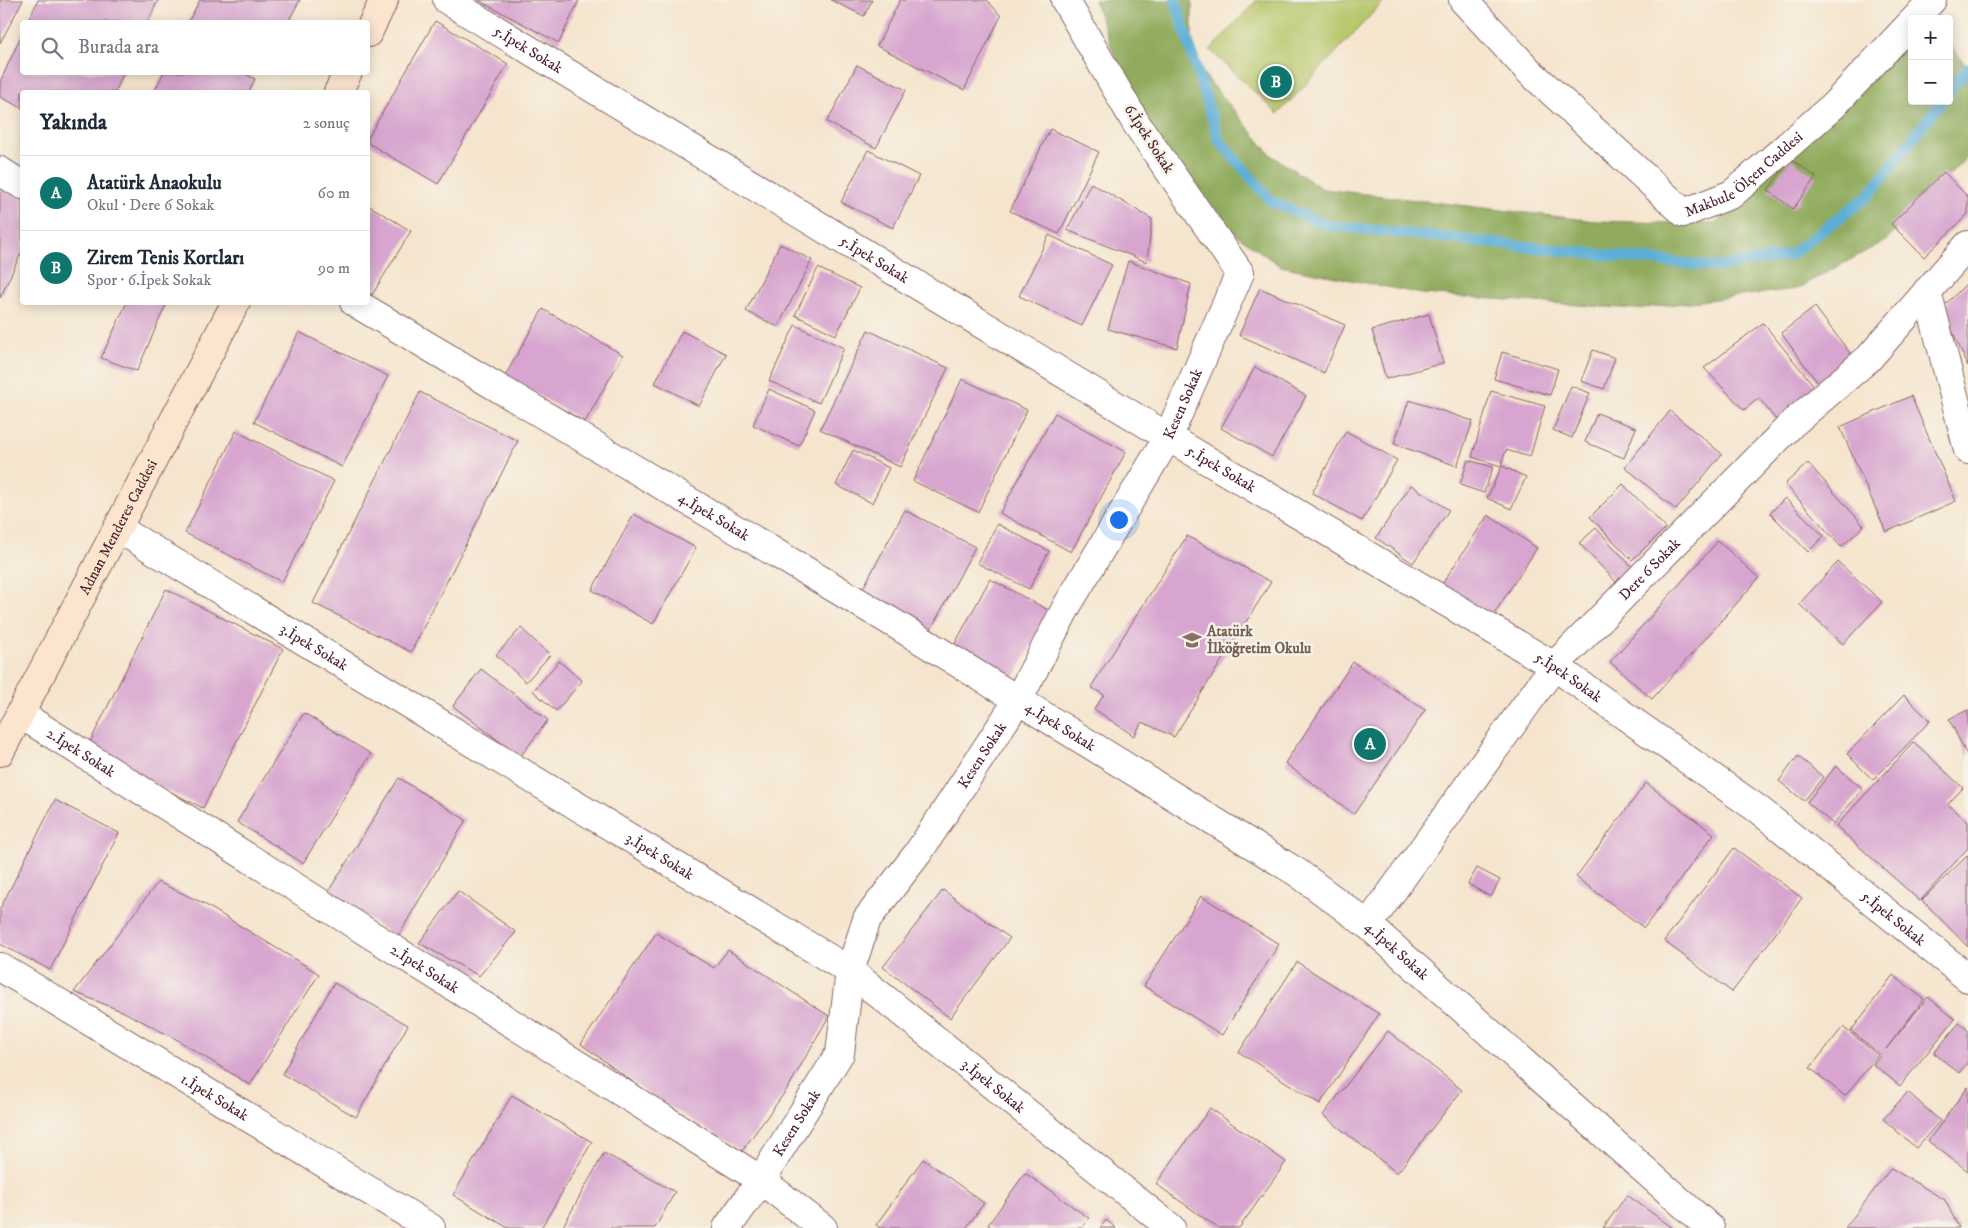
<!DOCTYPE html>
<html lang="tr">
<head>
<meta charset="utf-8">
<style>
	body { margin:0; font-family:"IM FELL DW Pica",serif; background:#f2f2f3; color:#1f2937 }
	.controls { position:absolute; right:15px; top:15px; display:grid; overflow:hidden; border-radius:5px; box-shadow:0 2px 12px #0003 }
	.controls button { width:45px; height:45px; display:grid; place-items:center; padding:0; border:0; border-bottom:1px solid #e0e1e3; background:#fff; color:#1f2937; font:25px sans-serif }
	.you { position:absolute; left:1118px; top:519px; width:18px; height:18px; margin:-12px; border:4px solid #fff; border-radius:50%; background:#1a73e8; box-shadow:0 0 0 8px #1a73e833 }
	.badge { display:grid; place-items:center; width:32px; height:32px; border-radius:50%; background:#0f766e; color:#fff; font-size:16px; font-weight:700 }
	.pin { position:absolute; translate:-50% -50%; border:2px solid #fff; box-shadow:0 1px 5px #0006 }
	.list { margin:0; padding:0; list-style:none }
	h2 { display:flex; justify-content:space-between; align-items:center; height:65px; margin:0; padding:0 20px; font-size:21px }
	h2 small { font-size:16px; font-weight:400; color:#747a83 }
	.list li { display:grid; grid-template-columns:32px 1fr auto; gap:15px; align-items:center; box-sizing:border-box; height:75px; padding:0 20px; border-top:1px solid #e0e1e3 }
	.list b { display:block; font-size:19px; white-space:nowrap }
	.list p { margin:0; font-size:16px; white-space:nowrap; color:#747a83 }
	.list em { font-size:16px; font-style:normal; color:#747a83 }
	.icon { flex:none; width:28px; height:28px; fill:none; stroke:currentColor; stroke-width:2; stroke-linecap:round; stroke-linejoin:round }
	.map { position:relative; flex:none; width:1968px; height:1228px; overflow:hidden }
	.search { position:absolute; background:#fff; box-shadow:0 2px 12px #0003; left:20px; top:20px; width:350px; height:55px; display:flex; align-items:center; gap:12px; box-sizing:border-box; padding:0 18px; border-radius:5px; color:#747a83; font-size:19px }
	.panel { position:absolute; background:#fff; box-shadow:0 2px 12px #0003; left:20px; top:90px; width:350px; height:215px; border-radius:5px }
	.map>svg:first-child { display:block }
	.green { fill:#b5c669; stroke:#80724a }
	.forest { fill:#90ab5d; stroke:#6d6544 }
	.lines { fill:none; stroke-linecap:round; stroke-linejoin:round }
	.stream { stroke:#5baed6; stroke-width:11 }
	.building { fill:#d7a5cf }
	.street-casing { stroke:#866464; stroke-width:30 }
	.secondary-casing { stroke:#866464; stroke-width:30 }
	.street { stroke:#fff; stroke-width:28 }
	.secondary { stroke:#fce5cf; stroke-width:28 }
	.labels { text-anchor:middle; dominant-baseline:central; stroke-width:5; stroke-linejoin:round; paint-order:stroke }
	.street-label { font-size:15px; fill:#4a1f2b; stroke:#f7f3e8 }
	.education-label { font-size:15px; font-weight:bold; fill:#785e54; stroke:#f7f3e8; text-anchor:start }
</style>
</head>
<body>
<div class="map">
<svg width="1968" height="1228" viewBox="0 0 1968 1228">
	<rect width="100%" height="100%" fill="#f7f3e8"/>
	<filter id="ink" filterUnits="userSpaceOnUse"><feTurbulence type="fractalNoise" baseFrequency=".02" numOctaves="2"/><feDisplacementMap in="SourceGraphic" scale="10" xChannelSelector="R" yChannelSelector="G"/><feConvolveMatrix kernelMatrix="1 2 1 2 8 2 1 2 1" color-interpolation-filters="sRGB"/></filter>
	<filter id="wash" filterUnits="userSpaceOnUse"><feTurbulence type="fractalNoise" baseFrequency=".0096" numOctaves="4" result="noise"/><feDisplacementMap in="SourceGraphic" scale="20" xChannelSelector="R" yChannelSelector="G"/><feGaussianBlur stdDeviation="1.12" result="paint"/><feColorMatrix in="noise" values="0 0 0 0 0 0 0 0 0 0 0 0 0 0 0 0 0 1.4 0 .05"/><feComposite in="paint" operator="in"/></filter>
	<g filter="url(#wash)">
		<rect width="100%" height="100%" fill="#f5e5ce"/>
		<path class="green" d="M 1257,0 L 1385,0 L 1278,114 L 1210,50 Z"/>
		<path class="forest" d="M 1094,0 L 1192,0 L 1192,60 L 1272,156 L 1323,189 L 1595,221 L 1715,224 L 1912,23 L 1912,101 L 1949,101 L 1949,43 L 1968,68 L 1968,156 L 1887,240 L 1796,289 L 1635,309 L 1422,294 L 1280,266 L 1198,207 L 1144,135 Z"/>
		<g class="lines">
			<path class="stream" d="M 1175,0 L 1219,140 L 1271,201 L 1326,225 L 1716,267 L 1790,255 L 1868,196 L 1942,101
				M 1949,92 L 1968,68"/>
		</g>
		<g id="blocks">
			<path class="building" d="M 0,0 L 23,0 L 0,43 Z
				M 38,0 L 158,0 L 148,22 L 28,22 Z
				M 200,0 L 300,0 L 288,22 L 188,22 Z
				M 478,0 L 579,0 L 559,43 Z
				M 831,0 L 872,0 L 864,16 Z
				M 900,0 L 987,0 L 1001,16 L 964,90 L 877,46 Z
				M 435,21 L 508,64 L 438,184 L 368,143 L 368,138 Z
				M 22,34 L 22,72 L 124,72 L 115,92 L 22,92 L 22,108 L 0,97 L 0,82 Z
				M 857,65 L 906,90 L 876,148 L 827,122 Z
				M 164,72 L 242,72 L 255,79 L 249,92 L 154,92 Z
				M 1050,129 L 1099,152 L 1059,234 L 1010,211 Z
				M 868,150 L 919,176 L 893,228 L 841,202 Z
				M 1791,159 L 1816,177 L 1793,209 L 1768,190 Z
				M 1944,172 L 1968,197 L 1968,214 L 1924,257 L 1891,224 Z
				M 1091,183 L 1152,219 L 1147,262 L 1067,230 Z
				M 0,188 L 22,199 L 22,251 L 0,298 Z
				M 368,205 L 411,231 L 372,295 L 368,292 Z
				M 1049,235 L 1112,265 L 1082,326 L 1019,296 Z
				M 780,244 L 812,260 L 778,327 L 746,311 Z
				M 1128,261 L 1191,284 L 1177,348 L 1108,329 Z
				M 818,268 L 860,288 L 836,335 L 795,315 Z
				M 1968,282 L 1968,366 L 1942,308 Z
				M 1260,288 L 1345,325 L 1324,373 L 1239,335 Z
				M 127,302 L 167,302 L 137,371 L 101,358 Z
				M 1815,307 L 1856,361 L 1821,387 L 1781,333 Z
				M 543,309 L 623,355 L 585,422 L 505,376 Z
				M 1429,314 L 1443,363 L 1386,379 L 1372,330 Z
				M 1763,323 L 1815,387 L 1776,420 L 1759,398 L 1744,410 L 1704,368 Z
				M 795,325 L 844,348 L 819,403 L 769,381 Z
				M 868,330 L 948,368 L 900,467 L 820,429 Z
				M 682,331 L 726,354 L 699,406 L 655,383 Z
				M 299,332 L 388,376 L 342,467 L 254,422 Z
				M 1593,350 L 1615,358 L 1604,389 L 1581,381 Z
				M 1502,352 L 1558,369 L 1550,395 L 1494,379 Z
				M 1255,367 L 1306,396 L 1272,457 L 1221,428 Z
				M 962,379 L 1027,410 L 978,512 L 913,481 Z
				M 1571,386 L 1590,393 L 1572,438 L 1553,430 Z
				M 769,389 L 815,410 L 799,446 L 753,425 Z
				M 1491,391 L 1545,406 L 1530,457 L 1506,450 L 1501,466 L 1472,457 Z
				M 420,392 L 518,441 L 411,652 L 313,603 Z
				M 1911,396 L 1956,501 L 1886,532 L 1840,427 Z
				M 1409,400 L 1473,421 L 1457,466 L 1394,444 Z
				M 1670,411 L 1722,454 L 1676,510 L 1625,467 Z
				M 1055,413 L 1126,452 L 1071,552 L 1000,513 Z
				M 1597,413 L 1636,428 L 1624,458 L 1585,442 Z
				M 236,431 L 334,481 L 282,582 L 185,533 Z
				M 1346,431 L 1397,460 L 1362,521 L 1312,493 Z
				M 853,450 L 889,468 L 872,503 L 836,485 Z
				M 1468,460 L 1493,467 L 1484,493 L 1460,485 Z
				M 1808,463 L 1864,526 L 1841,547 L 1785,484 Z
				M 1502,466 L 1526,477 L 1511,509 L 1487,498 Z
				M 1623,484 L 1666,528 L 1632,560 L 1590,517 Z
				M 1411,485 L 1449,510 L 1413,563 L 1376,538 Z
				M 1785,498 L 1824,536 L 1808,552 L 1770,513 Z
				M 905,510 L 975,547 L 930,631 L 860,594 Z
				M 634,514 L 696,548 L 653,624 L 592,590 Z
				M 1488,515 L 1537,548 L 1492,617 L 1442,584 Z
				M 997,524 L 1049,551 L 1029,589 L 977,563 Z
				M 1596,528 L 1632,567 L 1616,582 L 1579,543 Z
				M 1187,536 L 1271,582 L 1174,737 L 1142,722 L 1134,736 L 1094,709 L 1104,695 L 1091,687 Z
				M 1718,541 L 1759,578 L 1652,699 L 1610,662 Z
				M 1838,562 L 1882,602 L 1843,644 L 1799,604 Z
				M 990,579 L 1050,611 L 1011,683 L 951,651 Z
				M 166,589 L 283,649 L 203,808 L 86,750 Z
				M 521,628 L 550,655 L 526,682 L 496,655 Z
				M 559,661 L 582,681 L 556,711 L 533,691 Z
				M 1353,662 L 1425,710 L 1354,814 L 1285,763 Z
				M 481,669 L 548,720 L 520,757 L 453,706 Z
				M 1904,695 L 1930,721 L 1873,780 L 1847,754 Z
				M 1968,710 L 1968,757 L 1949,719 Z
				M 304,713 L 371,754 L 303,863 L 237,822 Z
				M 1914,742 L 1963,788 L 1948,804 L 1968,822 L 1968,848 L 1920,901 L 1836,826 Z
				M 1798,756 L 1823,777 L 1804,801 L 1779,781 Z
				M 1836,766 L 1863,789 L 1833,824 L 1807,802 Z
				M 399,778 L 466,820 L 397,938 L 328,892 Z
				M 1646,783 L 1714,834 L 1644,928 L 1576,877 Z
				M 55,800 L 119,833 L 50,970 L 0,944 L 0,909 Z
				M 1734,848 L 1802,898 L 1732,992 L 1664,941 Z
				M 1968,855 L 1968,947 L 1922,900 Z
				M 1477,868 L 1500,880 L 1491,897 L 1468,884 Z
				M 158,882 L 201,902 L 319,974 L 250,1085 L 176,1039 L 124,1012 L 74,992 Z
				M 943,890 L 1010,938 L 950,1018 L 883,967 Z
				M 458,891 L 516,932 L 479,976 L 419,943 Z
				M 1201,896 L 1279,944 L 1222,1035 L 1144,986 Z
				M 656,933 L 714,968 L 728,950 L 829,1016 L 788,1088 L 742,1151 L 645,1091 L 581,1044 Z
				M 1297,962 L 1379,1014 L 1320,1104 L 1239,1052 Z
				M 1893,975 L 1924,999 L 1886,1049 L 1928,997 L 1955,1019 L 1900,1086 L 1873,1064 L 1881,1055 L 1851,1031 Z
				M 334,983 L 408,1025 L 356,1117 L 282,1074 Z
				M 1959,1023 L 1968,1030 L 1968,1062 L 1959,1073 L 1934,1053 Z
				M 1843,1027 L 1878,1055 L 1845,1096 L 1810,1068 Z
				M 1388,1031 L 1462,1090 L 1397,1173 L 1323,1115 Z
				M 1968,1087 L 1968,1171 L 1928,1141 Z
				M 1908,1092 L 1940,1121 L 1916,1148 L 1883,1119 Z
				M 512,1095 L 592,1142 L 541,1228 L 508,1228 L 453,1195 Z
				M 1210,1108 L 1286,1162 L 1239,1228 L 1218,1228 L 1156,1184 Z
				M 604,1153 L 675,1192 L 655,1228 L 562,1228 Z
				M 923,1159 L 984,1203 L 966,1228 L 880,1228 L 876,1225 Z
				M 1891,1168 L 1945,1200 L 1959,1228 L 1845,1228 Z
				M 1025,1173 L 1089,1218 L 1082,1228 L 993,1228 L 988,1225 Z
				M 1627,1195 L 1673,1228 L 1603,1228 Z
				M 1106,1220 L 1116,1228 L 1100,1228 Z"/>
		</g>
	</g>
	<g filter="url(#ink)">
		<use href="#blocks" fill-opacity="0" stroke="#866464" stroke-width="1"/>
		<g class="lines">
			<g class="street-casing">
				<g id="street">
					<path id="s1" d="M 447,0 L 1168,437 L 1554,666 L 1759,810 L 1968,978"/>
					<path id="s2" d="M 1463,0 L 1530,72 L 1684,213 L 1732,194 L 1833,106 L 1912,22"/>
					<path d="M 1915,19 L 1932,0"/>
					<path d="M 0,171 L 22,185"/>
					<path d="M 1927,291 L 1968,450"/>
					<path id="s3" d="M 354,302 L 895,624 L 1298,873 L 1368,925 L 1710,1228"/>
					<path id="s4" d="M 119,529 L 850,971 L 1171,1228"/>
					<path id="s5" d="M 20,714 L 761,1180 L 823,1228"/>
					<path id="s6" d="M 1368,925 L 1554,666 L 1793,423 L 1869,358 L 1968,245"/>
					<path id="s7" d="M 0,967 L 431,1228"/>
					<path id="s8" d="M 727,1228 L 761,1180 L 840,1053 L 850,971 L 867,919 L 918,853 L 1018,700 L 1068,604 L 1168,437 L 1240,273 L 1136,123 L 1065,0"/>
				</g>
			</g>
			<g class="secondary-casing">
				<g id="secondary">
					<path d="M 368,33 L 384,0"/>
					<path d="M 338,92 L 348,72"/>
					<path id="s9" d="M 0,752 L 236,302"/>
				</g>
			</g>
			<use href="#street" class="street"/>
			<use href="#secondary" class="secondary"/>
		</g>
	</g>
	<defs>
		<g id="school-bare" transform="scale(1.5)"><path d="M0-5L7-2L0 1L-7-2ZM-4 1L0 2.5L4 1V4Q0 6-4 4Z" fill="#8d6e63" stroke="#f7f3e8" stroke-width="2.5" paint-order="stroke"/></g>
	</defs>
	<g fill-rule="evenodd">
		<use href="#school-bare" x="1192" y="640"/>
	</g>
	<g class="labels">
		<g class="street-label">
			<text stroke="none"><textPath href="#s1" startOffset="95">5.İpek Sokak</textPath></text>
			<text transform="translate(1149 139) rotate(57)">6.İpek Sokak</text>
			<text stroke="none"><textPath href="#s2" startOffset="379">Makbule Ölçen Caddesi</textPath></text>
			<text stroke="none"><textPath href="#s1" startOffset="500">5.İpek Sokak</textPath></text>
			<text stroke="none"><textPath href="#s8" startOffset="951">Kesen Sokak</textPath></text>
			<text stroke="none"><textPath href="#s1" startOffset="905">5.İpek Sokak</textPath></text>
			<text stroke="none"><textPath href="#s3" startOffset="419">4.İpek Sokak</textPath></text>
			<text stroke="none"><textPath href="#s9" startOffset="254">Adnan Menderes Caddesi</textPath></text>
			<text stroke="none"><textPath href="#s6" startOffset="455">Dere 6 Sokak</textPath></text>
			<text stroke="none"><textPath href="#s4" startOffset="228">3.İpek Sokak</textPath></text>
			<text stroke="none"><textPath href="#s1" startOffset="1310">5.İpek Sokak</textPath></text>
			<text stroke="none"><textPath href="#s3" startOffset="824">4.İpek Sokak</textPath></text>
			<text stroke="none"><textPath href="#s5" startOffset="72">2.İpek Sokak</textPath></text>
			<text stroke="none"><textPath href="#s8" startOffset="546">Kesen Sokak</textPath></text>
			<text stroke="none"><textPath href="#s4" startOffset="632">3.İpek Sokak</textPath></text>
			<text stroke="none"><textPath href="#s1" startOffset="1715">5.İpek Sokak</textPath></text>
			<text stroke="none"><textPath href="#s3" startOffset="1229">4.İpek Sokak</textPath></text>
			<text stroke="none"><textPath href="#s5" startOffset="478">2.İpek Sokak</textPath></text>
			<text stroke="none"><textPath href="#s4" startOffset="1038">3.İpek Sokak</textPath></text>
			<text stroke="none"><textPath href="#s7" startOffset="251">1.İpek Sokak</textPath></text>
			<text stroke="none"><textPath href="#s8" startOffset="126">Kesen Sokak</textPath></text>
		</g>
		<g class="education-label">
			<text x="1207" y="631">Atatürk<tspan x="1207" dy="17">İlköğretim Okulu</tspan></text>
		</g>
	</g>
</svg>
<div class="controls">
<button>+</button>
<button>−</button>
</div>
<div class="you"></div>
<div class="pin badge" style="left:1370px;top:744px">A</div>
<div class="pin badge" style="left:1276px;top:82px">B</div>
<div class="search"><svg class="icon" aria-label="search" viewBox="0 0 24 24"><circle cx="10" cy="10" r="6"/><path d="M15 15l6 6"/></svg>Burada ara</div>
<section class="panel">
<h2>Yakında<small>2 sonuç</small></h2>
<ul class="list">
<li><span class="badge">A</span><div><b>Atatürk Anaokulu</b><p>Okul · Dere 6 Sokak</p></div><em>60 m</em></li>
<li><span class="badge">B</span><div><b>Zirem Tenis Kortları</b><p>Spor · 6.İpek Sokak</p></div><em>90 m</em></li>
</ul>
</section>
</div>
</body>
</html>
